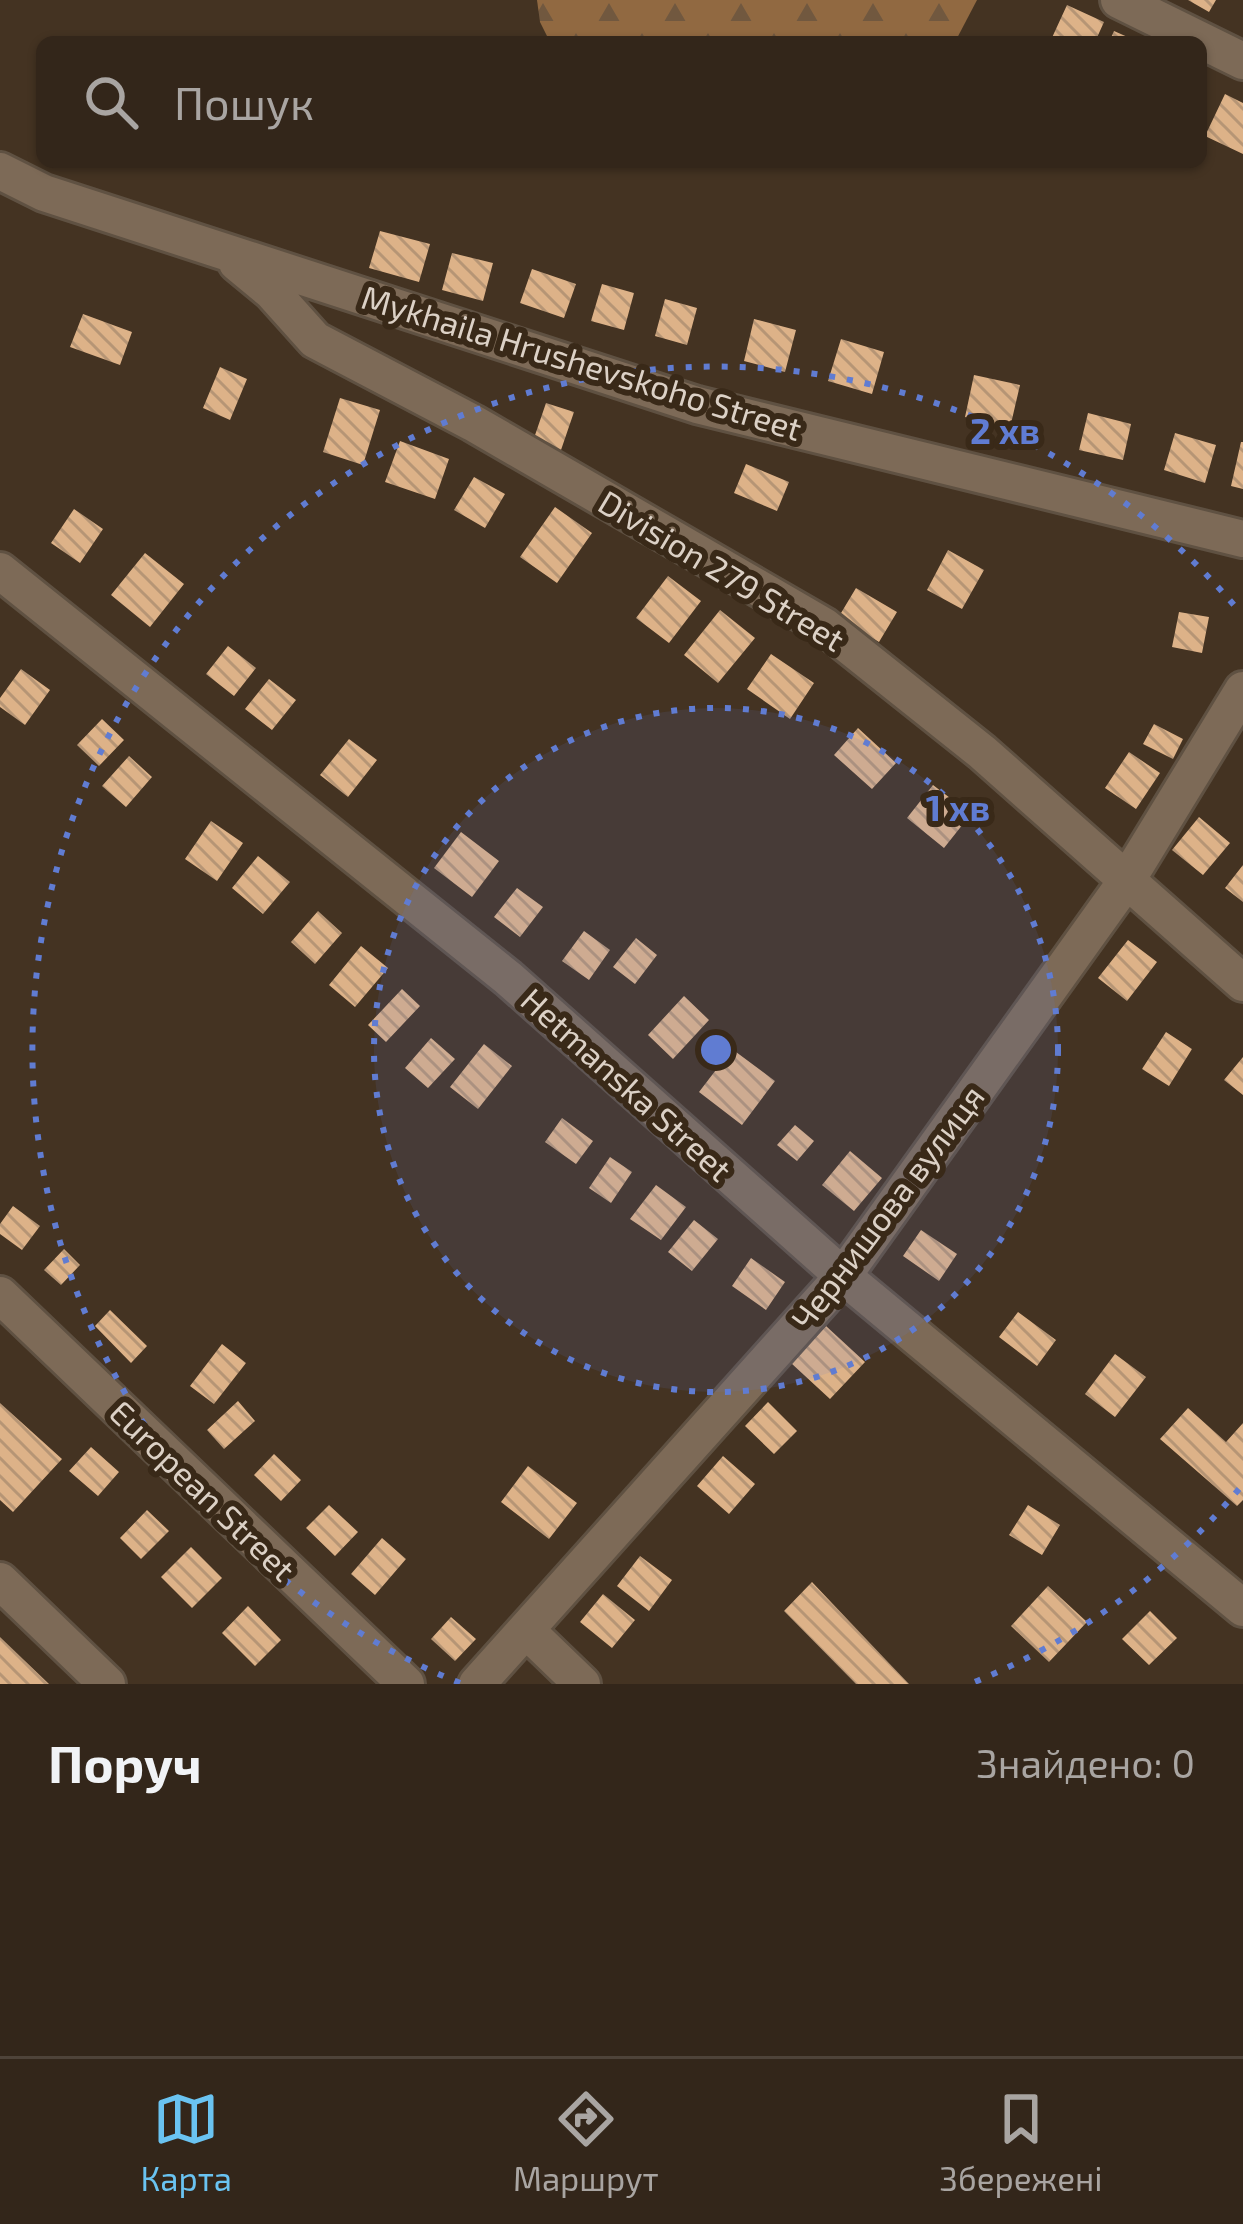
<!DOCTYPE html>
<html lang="uk">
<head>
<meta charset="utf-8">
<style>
	body { margin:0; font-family:"Exo 2",sans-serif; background:#3b2e23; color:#f1f3f6 }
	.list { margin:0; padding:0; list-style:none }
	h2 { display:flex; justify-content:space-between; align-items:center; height:156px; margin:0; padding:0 48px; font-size:51px }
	h2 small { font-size:39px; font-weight:400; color:#a9a5a2 }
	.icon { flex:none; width:66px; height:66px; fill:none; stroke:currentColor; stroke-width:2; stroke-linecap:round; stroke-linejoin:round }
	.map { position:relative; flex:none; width:1243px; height:1684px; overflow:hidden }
	.search { position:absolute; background:#33261a; box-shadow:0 3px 9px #0004; left:36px; right:36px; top:36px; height:132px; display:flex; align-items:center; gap:30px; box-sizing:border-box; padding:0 42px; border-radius:18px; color:#a9a5a2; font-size:45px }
	.sheet { height:372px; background:#33261a }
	nav { display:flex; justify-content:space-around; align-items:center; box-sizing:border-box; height:168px; border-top:3px solid #4e4339; background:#33261a; font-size:33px; color:#a9a5a2 }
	nav a { display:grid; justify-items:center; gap:6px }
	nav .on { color:#6ac3f1 }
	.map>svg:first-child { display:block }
	.forest { fill:url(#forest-firs) }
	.building { fill:url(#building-back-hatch) }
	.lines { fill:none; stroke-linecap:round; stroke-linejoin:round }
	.minor-casing { stroke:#5f5142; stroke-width:42 }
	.minor { stroke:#7d6a57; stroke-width:36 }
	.ring { fill:none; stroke:#607cd2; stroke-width:6; stroke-dasharray:6 12 }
	.labels { text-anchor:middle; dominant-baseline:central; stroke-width:12; stroke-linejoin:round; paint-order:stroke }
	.street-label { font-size:33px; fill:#dcd1c6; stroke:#392918 }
	.centre { fill:#607cd2; stroke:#392918; stroke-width:6 }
	.ring-label { font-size:36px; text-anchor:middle; font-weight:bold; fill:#607cd2; stroke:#392918; stroke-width:12; stroke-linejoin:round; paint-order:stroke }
</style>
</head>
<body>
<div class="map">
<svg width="1243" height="1684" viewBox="0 0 1243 1684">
	<defs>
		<pattern id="forest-firs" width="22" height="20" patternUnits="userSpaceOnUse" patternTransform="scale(3)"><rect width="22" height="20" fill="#916941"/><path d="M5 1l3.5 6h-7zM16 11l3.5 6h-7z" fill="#71583f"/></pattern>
		<pattern id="building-back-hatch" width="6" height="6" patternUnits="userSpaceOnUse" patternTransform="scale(3)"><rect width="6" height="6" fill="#ddb288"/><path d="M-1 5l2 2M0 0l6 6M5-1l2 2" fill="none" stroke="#b69575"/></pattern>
	</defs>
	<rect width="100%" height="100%" fill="#432"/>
	<path class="forest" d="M 537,0 L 977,0 L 955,42 L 550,42 L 540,22 Z"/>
	<path class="building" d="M 1188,0 L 1216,0 L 1209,12 Z
		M 1067,5 L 1104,22 L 1095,42 L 1050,42 Z
		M 1114,31 L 1139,42 L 1109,42 Z
		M 1225,94 L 1243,103 L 1243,154 L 1205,136 Z
		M 380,231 L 430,244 L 419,282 L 369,268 Z
		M 452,253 L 493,263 L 483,301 L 442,290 Z
		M 532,269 L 576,284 L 564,318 L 520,303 Z
		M 602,284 L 634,293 L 624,330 L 591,321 Z
		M 665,299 L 697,308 L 687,345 L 655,336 Z
		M 83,314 L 132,332 L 120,365 L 70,347 Z
		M 754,319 L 796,330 L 785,372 L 744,361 Z
		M 841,339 L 884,352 L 872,394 L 828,381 Z
		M 220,367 L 247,379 L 230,420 L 203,408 Z
		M 974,375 L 1020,385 L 1010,428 L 965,417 Z
		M 340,398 L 380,410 L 363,465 L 323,452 Z
		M 546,403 L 574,412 L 561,450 L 533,441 Z
		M 1088,413 L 1131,424 L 1123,460 L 1079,450 Z
		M 1175,433 L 1216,445 L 1205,483 L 1164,470 Z
		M 400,441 L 449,459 L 435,499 L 385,482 Z
		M 1241,442 L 1243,442 L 1243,489 L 1231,486 Z
		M 746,464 L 789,482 L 777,511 L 734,493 Z
		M 474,477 L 505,494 L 485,528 L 454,510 Z
		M 555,507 L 592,533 L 557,583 L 520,557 Z
		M 74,509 L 103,529 L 80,563 L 51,543 Z
		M 948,550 L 984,570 L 962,609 L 927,590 Z
		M 145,553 L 184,584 L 150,627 L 111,595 Z
		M 668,576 L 701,601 L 669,643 L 636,618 Z
		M 856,588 L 897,612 L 879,642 L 838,618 Z
		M 720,610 L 755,638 L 718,683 L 684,655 Z
		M 1179,612 L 1209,617 L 1202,653 L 1172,647 Z
		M 228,646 L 256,668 L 234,696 L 206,674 Z
		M 771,654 L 814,683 L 790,719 L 747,689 Z
		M 21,669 L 50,690 L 25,725 L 0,707 L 0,698 Z
		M 269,679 L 296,700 L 272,730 L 245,709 Z
		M 102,719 L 124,740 L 99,766 L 77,745 Z
		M 1154,724 L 1183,739 L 1173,759 L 1143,744 Z
		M 858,728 L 896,763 L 872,789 L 834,755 Z
		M 349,739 L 377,760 L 348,797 L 320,775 Z
		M 1129,752 L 1160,773 L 1136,809 L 1105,788 Z
		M 129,756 L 152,777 L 126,807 L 102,786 Z
		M 933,785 L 971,814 L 944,848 L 907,818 Z
		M 1199,817 L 1230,843 L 1203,875 L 1172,850 Z
		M 211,821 L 243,843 L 217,881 L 185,859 Z
		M 461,832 L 499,861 L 472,897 L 434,868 Z
		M 258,856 L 290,882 L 263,914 L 232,888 Z
		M 1243,865 L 1243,902 L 1225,888 Z
		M 517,888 L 543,907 L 520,937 L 494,917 Z
		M 318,911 L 342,933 L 315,964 L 291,942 Z
		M 584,931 L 610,950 L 589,980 L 562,961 Z
		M 636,938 L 657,955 L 635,984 L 613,967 Z
		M 1128,940 L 1157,962 L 1127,1001 L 1098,978 Z
		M 361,946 L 388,968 L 355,1007 L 329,985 Z
		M 402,989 L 420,1006 L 386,1042 L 368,1025 Z
		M 684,996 L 709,1020 L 673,1059 L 648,1035 Z
		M 1166,1032 L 1192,1049 L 1169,1086 L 1142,1069 Z
		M 431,1038 L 455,1059 L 428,1088 L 405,1068 Z
		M 484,1044 L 512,1066 L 478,1109 L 450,1087 Z
		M 732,1049 L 775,1081 L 742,1125 L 699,1092 Z
		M 1243,1057 L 1243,1095 L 1224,1080 Z
		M 562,1118 L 593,1141 L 576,1164 L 545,1142 Z
		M 795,1125 L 814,1141 L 797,1161 L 777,1145 Z
		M 850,1151 L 882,1178 L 854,1211 L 822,1185 Z
		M 610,1157 L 632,1172 L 611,1203 L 589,1188 Z
		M 656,1185 L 686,1207 L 661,1240 L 630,1219 Z
		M 13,1206 L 40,1226 L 22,1250 L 0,1234 L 0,1224 Z
		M 694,1220 L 718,1239 L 692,1271 L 668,1252 Z
		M 921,1230 L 957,1254 L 939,1281 L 903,1256 Z
		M 64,1249 L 80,1265 L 61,1285 L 44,1270 Z
		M 751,1258 L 785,1282 L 766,1310 L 732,1286 Z
		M 110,1310 L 147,1346 L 131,1363 L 95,1326 Z
		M 1018,1312 L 1056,1340 L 1037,1366 L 999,1337 Z
		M 826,1326 L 865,1362 L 830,1399 L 791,1363 Z
		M 222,1344 L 246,1363 L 214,1404 L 190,1386 Z
		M 1115,1354 L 1146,1377 L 1115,1417 L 1085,1394 Z
		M 238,1401 L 255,1421 L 224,1449 L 207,1430 Z
		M 768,1402 L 797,1431 L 774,1454 L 745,1426 Z
		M 0,1403 L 62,1459 L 13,1512 L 0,1500 Z
		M 1188,1408 L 1226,1442 L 1243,1423 L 1243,1500 L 1237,1506 L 1160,1439 Z
		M 91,1447 L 119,1472 L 98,1496 L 69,1471 Z
		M 274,1454 L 301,1480 L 281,1501 L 254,1475 Z
		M 723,1456 L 755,1484 L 729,1514 L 697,1486 Z
		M 528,1466 L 577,1503 L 549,1539 L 501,1502 Z
		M 329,1505 L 358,1532 L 335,1556 L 306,1528 Z
		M 1028,1505 L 1060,1525 L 1042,1555 L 1009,1535 Z
		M 147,1510 L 169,1531 L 141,1559 L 120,1538 Z
		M 382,1538 L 406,1559 L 375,1595 L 351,1574 Z
		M 191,1547 L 222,1578 L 192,1608 L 161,1577 Z
		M 640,1556 L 672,1580 L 649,1611 L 617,1586 Z
		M 812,1582 L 886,1660 L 909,1684 L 856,1684 L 784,1611 Z
		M 1048,1586 L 1087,1622 L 1049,1662 L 1011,1626 Z
		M 603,1594 L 635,1620 L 612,1648 L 580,1622 Z
		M 248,1606 L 281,1640 L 255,1666 L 222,1633 Z
		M 1150,1611 L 1177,1638 L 1149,1665 L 1122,1639 Z
		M 451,1617 L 476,1639 L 455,1661 L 431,1639 Z
		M 0,1637 L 49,1684 L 0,1684 Z"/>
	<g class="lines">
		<g class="minor-casing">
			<path id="minor" d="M 1119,0 L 1243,61
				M 0,171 L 44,193 L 697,405 L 1243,539
				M 237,263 L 272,292 L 315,340 L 473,423 L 824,626 L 982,752 L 1243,983
				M 0,571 L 508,978 L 843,1276 L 1243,1608
				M 0,1295 L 406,1684
				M 0,1581 L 107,1684
				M 526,1630 L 582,1684
				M 477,1684 L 843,1276 L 1127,880 L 1243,690"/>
		</g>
		<use href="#minor" class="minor"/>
	</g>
	<circle cx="716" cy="1050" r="342" fill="#607cd2" fill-opacity=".12"/>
	<g class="ring">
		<circle cx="716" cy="1050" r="342"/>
		<path d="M1239 1489A683 683 0 0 1 972 1683M460 1683A683 683 0 1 1 1239 611"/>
	</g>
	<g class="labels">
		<g class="street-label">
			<text transform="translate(582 362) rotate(17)">Mykhaila Hrushevskoho Street</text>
			<text transform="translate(722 570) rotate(31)">Division 279 Street</text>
			<text transform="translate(627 1084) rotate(42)">Hetmanska Street</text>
			<text transform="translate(887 1207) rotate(-53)">Чернишова вулиця</text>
			<text transform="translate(203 1490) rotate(44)">European Street</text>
		</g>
	</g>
	<circle cx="716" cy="1050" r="18" class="centre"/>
	<g class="ring-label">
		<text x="1005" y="444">2 хв</text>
		<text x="958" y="821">1 хв</text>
	</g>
</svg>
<div class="search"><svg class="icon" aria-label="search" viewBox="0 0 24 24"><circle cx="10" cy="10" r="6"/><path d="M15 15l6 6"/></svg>Пошук</div>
</div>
<section class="sheet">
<h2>Поруч<small>Знайдено: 0</small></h2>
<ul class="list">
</ul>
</section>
<nav>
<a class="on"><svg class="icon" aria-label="map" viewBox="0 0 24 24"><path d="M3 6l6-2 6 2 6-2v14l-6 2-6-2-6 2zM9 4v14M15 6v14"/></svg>Карта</a>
<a><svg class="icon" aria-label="directions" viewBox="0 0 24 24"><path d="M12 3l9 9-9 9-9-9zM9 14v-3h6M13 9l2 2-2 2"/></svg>Маршрут</a>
<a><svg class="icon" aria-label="saved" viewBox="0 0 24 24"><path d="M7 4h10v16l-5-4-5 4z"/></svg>Збережені</a>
</nav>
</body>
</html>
